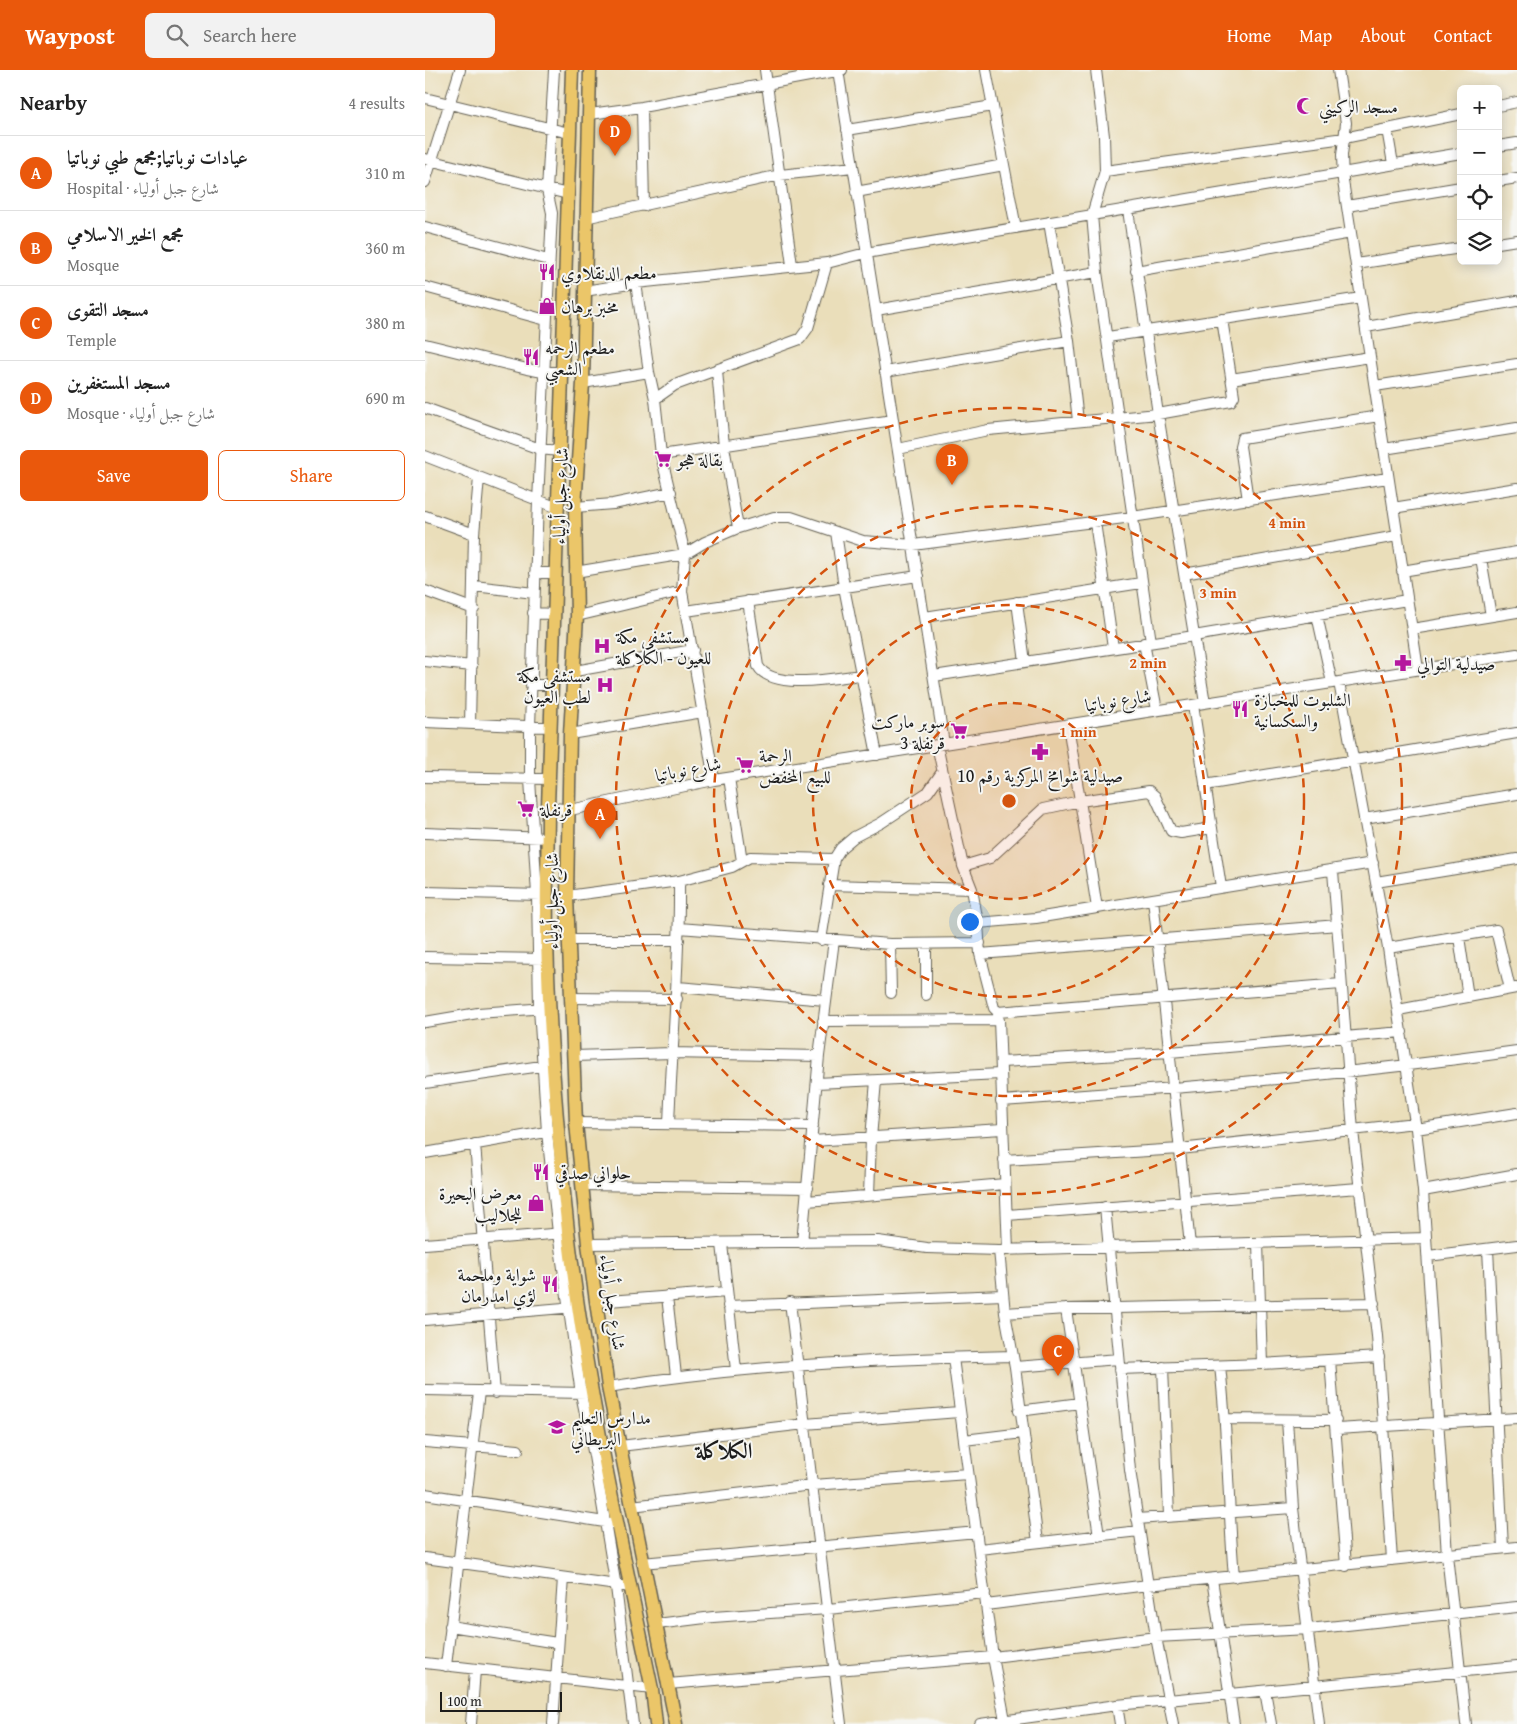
<!DOCTYPE html>
<html lang="en">
<head>
<meta charset="utf-8">
<style>
	body { margin:0; font-family:"Gentium Book Plus",Amiri,serif; background:#f2f2f2; color:#222 }
	.controls { position:absolute; right:15px; top:15px; display:grid; overflow:hidden; border-radius:8px; box-shadow:0 2px 12px #0003 }
	.controls button { width:45px; height:45px; display:grid; place-items:center; padding:0; border:0; border-bottom:1px solid #e0e0e0; background:#fff; color:#222; font:25px sans-serif }
	.scale { position:absolute; left:15px; bottom:12px; width:122px; box-sizing:border-box; padding-left:5px; border:2px solid #1c1c1c; border-top:0; font-size:14px; line-height:18px; white-space:nowrap; color:#1c1c1c; -webkit-text-stroke:4px #f6f6f2; paint-order:stroke }
	.you { position:absolute; left:544px; top:851px; width:18px; height:18px; margin:-12px; border:4px solid #fff; border-radius:50%; background:#1a73e8; box-shadow:0 0 0 8px #1a73e833 }
	.badge { display:grid; place-items:center; width:32px; height:32px; border-radius:50%; background:#ea580c; color:#fff; font-size:16px; font-weight:700 }
	.pin { position:absolute; translate:-50% -41px; filter:drop-shadow(0 1px 2px #0008) }
	.pin::after { content:''; position:absolute; top:26px; width:18px; height:15px; background:inherit; clip-path:polygon(0 0,100% 0,50% 100%) }
	.list { margin:0; padding:0; list-style:none }
	h2 { display:flex; justify-content:space-between; align-items:center; height:65px; margin:0; padding:0 20px; font-size:21px }
	h2 small { font-size:16px; font-weight:400; color:#767676 }
	.list li { display:grid; grid-template-columns:32px 1fr auto; gap:15px; align-items:center; box-sizing:border-box; height:75px; padding:0 20px; border-top:1px solid #e0e0e0 }
	.list b { display:block; font-size:19px; white-space:nowrap }
	.list p { margin:0; font-size:16px; white-space:nowrap; color:#767676 }
	.list em { font-size:16px; font-style:normal; color:#767676 }
	.actions { display:flex; gap:10px; padding:15px 20px }
	.actions a { flex:1; padding:11px 0; border:1px solid #ea580c; border-radius:8px; text-align:center; font-size:18px; color:#ea580c }
	.actions .main { background:#ea580c; color:#fff }
	.icon { flex:none; width:28px; height:28px; fill:none; stroke:currentColor; stroke-width:2; stroke-linecap:round; stroke-linejoin:round }
	.map { position:relative; flex:none; width:1092px; height:1654px; overflow:hidden }
	header { display:flex; align-items:center; gap:30px; box-sizing:border-box; height:70px; padding:0 25px; background:#ea580c; color:#fff }
	header strong { font-size:24px }
	nav { display:flex; gap:28px; margin-inline-start:auto; font-size:18px }
	.search { width:350px; height:45px; background:#f2f2f2; display:flex; align-items:center; gap:12px; box-sizing:border-box; padding:0 18px; border-radius:8px; color:#767676; font-size:19px }
	main { display:flex }
	aside { flex:1; background:#fff }
	.map>svg:first-child { display:block }
	.lines { fill:none; stroke-linecap:round; stroke-linejoin:round }
	.minor-casing { stroke:#646053; stroke-width:12 }
	.major-casing { stroke:#646053; stroke-width:15 }
	.minor { stroke:#fff; stroke-width:10 }
	.major { stroke:#ebc669; stroke-width:12 }
	.ring { fill:none; stroke:#d4530e; stroke-width:2.5; stroke-dasharray:9 6 }
	.labels { text-anchor:middle; dominant-baseline:central; stroke-width:4; stroke-linejoin:round; paint-order:stroke }
	.poi-label { font-size:18px; fill:#1c1c1c; stroke:#f6f6f2; text-anchor:start }
	.street-label { font-size:18px; fill:#1c1c1c; stroke:#f6f6f2 }
	.district-label { font-size:22px; font-weight:bold; fill:#1c1c1c; stroke:#f6f6f2 }
	.centre { fill:#d4530e; stroke:#f6f6f2; stroke-width:2.5 }
	.ring-label { font-size:15px; text-anchor:middle; font-weight:bold; fill:#d4530e; stroke:#f6f6f2; stroke-width:4; stroke-linejoin:round; paint-order:stroke }
</style>
</head>
<body>
<header>
<strong>Waypost</strong>
<div class="search"><svg class="icon" aria-label="search" viewBox="0 0 24 24"><circle cx="10" cy="10" r="6"/><path d="M15 15l6 6"/></svg>Search here</div>
<nav><a>Home</a><a>Map</a><a>About</a><a>Contact</a></nav>
</header>
<main>
<aside>
<h2>Nearby<small>4 results</small></h2>
<ul class="list">
<li><span class="badge">A</span><div><b>عيادات نوباتيا;مجمع طبي نوباتيا</b><p>Hospital · شارع جبل أولياء</p></div><em>310 m</em></li>
<li><span class="badge">B</span><div><b>مجمع الخير الاسلامي</b><p>Mosque</p></div><em>360 m</em></li>
<li><span class="badge">C</span><div><b>مسجد التقوى</b><p>Temple</p></div><em>380 m</em></li>
<li><span class="badge">D</span><div><b>مسجد المستغفرين</b><p>Mosque · شارع جبل أولياء</p></div><em>690 m</em></li>
</ul>
<div class="actions"><a class="main">Save</a><a>Share</a></div>
</aside>
<div class="map">
<svg width="1092" height="1654" viewBox="0 0 1092 1654">
	<rect width="100%" height="100%" fill="#f6f6f2"/>
	<filter id="ink" filterUnits="userSpaceOnUse"><feTurbulence type="fractalNoise" baseFrequency=".02" numOctaves="2"/><feDisplacementMap in="SourceGraphic" scale="10" xChannelSelector="R" yChannelSelector="G"/><feConvolveMatrix kernelMatrix="1 2 1 2 8 2 1 2 1" color-interpolation-filters="sRGB"/></filter>
	<filter id="wash" filterUnits="userSpaceOnUse"><feTurbulence type="fractalNoise" baseFrequency=".0096" numOctaves="4" result="noise"/><feDisplacementMap in="SourceGraphic" scale="20" xChannelSelector="R" yChannelSelector="G"/><feGaussianBlur stdDeviation="1.12" result="paint"/><feColorMatrix in="noise" values="0 0 0 0 0 0 0 0 0 0 0 0 0 0 0 0 0 1.4 0 .05"/><feComposite in="paint" operator="in"/></filter>
	<g filter="url(#wash)">
		<rect width="100%" height="100%" fill="#eadeba"/>
	</g>
	<g filter="url(#ink)">
		<g class="lines">
			<g class="minor-casing">
				<path id="minor" d="M 129,0 L 122,120 L 127,143 L 113,431 L 105,656 L 105,709 L 112,825 L 114,938 L 122,1062 L 133,1163 L 156,1324 L 169,1386 L 191,1517 L 208,1654
					M 340,0 L 367,195
					M 413,0 L 519,674
					M 561,0 L 591,158
					M 671,0 L 679,66 L 680,101 L 667,145 L 672,202 L 726,572
					M 913,0 L 921,53 L 917,85 L 918,111 L 993,599
					M 0,28 L 144,63
					M 1073,36 L 1092,32
					M 217,37 L 219,136
					M 165,44 L 217,37 L 417,0
					M 962,59 L 968,94
					M 422,60 L 568,36
					M 1073,76 L 1092,73
					M 0,89 L 143,124
					M 680,101 L 919,68 L 1036,44
					M 1073,111 L 1092,108
					M 0,112 L 35,0
					M 431,122 L 579,95
					M 922,136 L 1036,117
					M 703,140 L 733,344 L 780,633
					M 160,148 L 355,105 L 428,97
					M 624,152 L 644,271 L 653,351
					M 0,157 L 123,190
					M 1073,173 L 1092,170
					M 931,194 L 1036,178
					M 711,201 L 926,163
					M 211,213 L 224,302 L 230,329 L 236,385 L 260,484 L 257,521 L 289,710
					M 0,217 L 121,250
					M 159,221 L 211,213 L 402,193 L 441,183 L 1036,83
					M 451,240 L 672,202
					M 941,257 L 1092,231
					M 683,267 L 936,228
					M 0,274 L 102,299 L 118,302 L 137,302
					M 292,301 L 299,376 L 313,458
					M 460,302 L 644,271
					M 806,309 L 945,287
					M 158,313 L 224,302
					M 950,316 L 1092,294
					M 230,329 L 250,315 L 375,269 L 383,258 L 402,193
					M 0,338 L 115,379 L 134,381
					M 473,379 L 563,360 L 733,344 L 806,331 L 809,326 L 797,249
					M 959,379 L 1092,358
					M 236,385 L 468,350
					M 0,386 L 133,438
					M 823,430 L 815,376 L 817,368 L 954,346
					M 150,437 L 188,434 L 246,422
					M 968,438 L 1092,418
					M 0,446 L 49,464
					M 670,452 L 688,578
					M 411,462 L 419,517 L 452,685
					M 1056,488 L 1066,546
					M 977,501 L 1092,482
					M 150,502 L 260,484 L 280,472 L 313,458 L 349,447 L 366,447 L 438,471 L 488,475 L 707,447 L 963,408
					M 110,503 L 130,503
					M 759,504 L 972,466
					M 49,516 L 109,523
					M 0,521 L 49,539
					M 323,531 L 333,596 C 347,621 411,608 435,605
					M 592,532 L 600,592
					M 261,541 L 493,506
					M 108,543 L 129,544
					M 892,545 L 907,613
					M 152,546 L 257,521
					M 500,547 L 716,513
					M 987,559 L 1092,542
					M 719,573 L 732,640
					M 0,591 L 47,596
					M 150,601 L 268,580
					M 509,606 L 769,566 L 982,530
					M 914,612 L 963,878 L 991,1059 L 998,1121 L 1022,1485 L 1041,1654
					M 106,615 L 127,615
					M 768,635 L 796,817
					M 0,652 L 125,657
					M 45,654 L 49,464 L 54,408
					M 643,655 L 672,838
					M 145,664 L 278,642
					M 512,675 L 538,796 L 547,819 L 553,853 L 555,884 L 569,938 L 573,942 L 573,949
					M 0,707 L 124,709
					M 304,708 L 317,791
					M 780,715 L 1092,663
					M 123,737 L 145,740 L 289,710 L 1092,584
					M 939,749 L 1092,724
					M 0,763 L 123,768
					M 538,796 L 565,788 L 618,739 L 655,731 L 724,721 L 730,726 L 746,761 L 756,763 L 787,758
					M 908,801 L 928,1061 L 952,1266 L 967,1490
					M 951,812 L 1092,789
					M 404,815 L 547,819
					M 0,822 L 116,825
					M 142,826 L 254,811 L 307,797 L 325,787 L 409,789
					M 728,829 L 765,1175
					M 553,853 L 611,848 L 948,793
					M 254,858 L 465,874 L 555,873
					M 1034,867 L 1043,927
					M 143,870 L 254,870
					M 396,870 L 409,789 L 416,778 L 429,767 L 456,753 L 503,722 L 517,702
					M 465,874 L 466,923
					M 501,874 L 501,925
					M 963,878 L 1071,860 L 1085,919
					M 555,884 L 913,855
					M 0,887 L 119,889
					M 253,917 L 400,930
					M 145,928 L 252,929
					M 973,940 L 1091,918
					M 573,942 L 916,914
					M 398,951 L 574,950 L 583,1180
					M 0,952 L 53,943 L 121,938
					M 149,986 L 247,983 L 394,986
					M 576,992 L 745,982 L 977,962
					M 0,1013 L 123,995
					M 392,1013 L 575,1004
					M 576,1031 C 749,1019 921,1005 1092,981
					M 151,1053 L 388,1056
					M 244,1054 C 247,973 255,893 254,811
					M 991,1059 L 1092,1043
					M 387,1071 L 577,1059
					M 50,1074 L 70,1323
					M 0,1083 L 127,1061
					M 579,1090 L 755,1079 L 990,1053
					M 157,1115 L 383,1118
					M 998,1121 L 1092,1104
					M 444,1125 L 446,1068 L 451,1011
					M 382,1131 L 580,1114
					M 680,1137 L 705,1400 L 731,1567 L 748,1654
					M 582,1145 L 934,1118
					M 377,1173 L 394,986 L 409,870
					M 833,1173 L 837,1294
					M 0,1174 L 139,1163
					M 163,1174 L 453,1171 L 502,1178 L 574,1180 L 1001,1168
					M 297,1174 L 311,1300
					M 1063,1179 L 1078,1478
					M 574,1180 L 580,1243 L 590,1297 L 613,1472
					M 1003,1186 L 1092,1175
					M 242,1226 L 251,1306
					M 170,1232 L 302,1222
					M 365,1232 L 416,1654
					M 303,1236 L 578,1225
					M 641,1239 L 674,1466
					M 580,1243 L 641,1239 L 949,1233
					M 0,1250 L 150,1237
					M 528,1288 L 568,1587 L 580,1650
					M 905,1290 L 921,1496
					M 795,1296 C 803,1366 803,1436 809,1507
					M 590,1297 L 694,1289
					M 738,1297 L 744,1446
					M 695,1299 L 837,1294 L 954,1287
					M 183,1317 C 317,1296 453,1289 588,1286
					M 0,1320 L 161,1323
					M 594,1341 L 655,1333
					M 801,1349 L 911,1350
					M 862,1350 L 868,1438 L 894,1654
					M 912,1359 L 1092,1348
					M 539,1370 L 598,1363
					M 0,1372 L 93,1380
					M 195,1376 L 380,1354 L 534,1342
					M 0,1424 L 186,1453
					M 206,1436 L 388,1415 L 543,1404
					M 712,1449 L 868,1438
					M 554,1479 L 714,1461
					M 0,1488 L 206,1517
					M 217,1493 L 552,1462
					M 787,1509 L 809,1654
					M 561,1535 L 723,1515 L 1092,1477
					M 232,1554 L 288,1547 L 403,1539 L 560,1523
					M 25,1556 L 132,1573
					M 0,1593 L 227,1619
					M 21,1596 L 54,1322
					M 243,1614 L 568,1587 L 731,1567 L 884,1559 L 1092,1537
					M 840,1621 L 846,1654
					M 692,1635 L 695,1654
					M 46,1654 L 50,1600
					M 128,1654 L 138,1508
					M 555,1654 L 692,1635 L 1092,1596"/>
			</g>
			<g class="major-casing">
				<path id="major" d="M 147,0 L 123,737 C 123,777 121,817 122,858 C 123,959 132,1060 143,1161 C 161,1315 195,1467 227,1619 L 231,1654
					M 165,0 L 158,313 L 150,437 L 152,546 L 145,664 L 142,826 L 151,1053 L 163,1174 L 183,1317 L 251,1654"/>
			</g>
			<use href="#minor" class="minor"/>
			<use href="#major" class="major"/>
		</g>
	</g>
	<circle cx="584" cy="731" r="98" fill="#d4530e" fill-opacity=".12"/>
	<g class="ring">
		<circle cx="584" cy="731" r="98"/>
		<circle cx="584" cy="731" r="196"/>
		<circle cx="584" cy="731" r="295"/>
		<circle cx="584" cy="731" r="393"/>
	</g>
	<defs>
		<g id="mosque-bare" transform="scale(1.35)"><path d="M3.5-4.9A6 6 0 1 0 3.5 4.9A5 5 0 1 1 3.5-4.9Z" fill="#b5179e" stroke="#f6f6f2" stroke-width="2.5" paint-order="stroke"/></g>
		<g id="restaurant-bare" transform="scale(1.35)"><path d="M-5-6h1v4h1v-4h1v4h1v-4h1v5L-1.5 .5V6h-2V.5L-5-1ZM5-6V6H3V1.5H1.5Q1.5-4 5-6Z" fill="#b5179e" stroke="#f6f6f2" stroke-width="2.5" paint-order="stroke"/></g>
		<g id="shop-bare" transform="scale(1.35)"><path d="M-5-2.5h2.3a2.7 3.5 0 0 1 5.4 0H5L5.5 6h-11ZM-1.5-2.5h3a1.5 2.3 0 0 0-3 0Z" fill="#b5179e" stroke="#f6f6f2" stroke-width="2.5" paint-order="stroke"/></g>
		<g id="supermarket-bare" transform="scale(1.35)"><path d="M-6-5.5h2.5l.6 2H6L4.5 2H-2.5L-4.4-4H-6ZM-1.5 3.2a1.3 1.3 0 1 0 .1 0ZM3 3.2a1.3 1.3 0 1 0 .1 0Z" fill="#b5179e" stroke="#f6f6f2" stroke-width="2.5" paint-order="stroke"/></g>
		<g id="hospital-bare" transform="scale(1.35)"><path d="M-5-5h3v3.5h4V-5h3V5h-3V1.5h-4V5h-3Z" fill="#b5179e" stroke="#f6f6f2" stroke-width="2.5" paint-order="stroke"/></g>
		<g id="pharmacy-bare" transform="scale(1.35)"><path d="M-2-6h4v4h4v4h-4v4h-4v-4h-4v-4h4Z" fill="#b5179e" stroke="#f6f6f2" stroke-width="2.5" paint-order="stroke"/></g>
		<g id="school-bare" transform="scale(1.35)"><path d="M0-5L7-2L0 1L-7-2ZM-4 1L0 2.5L4 1V4Q0 6-4 4Z" fill="#b5179e" stroke="#f6f6f2" stroke-width="2.5" paint-order="stroke"/></g>
	</defs>
	<g fill-rule="evenodd">
		<use href="#mosque-bare" x="880" y="36"/>
		<use href="#restaurant-bare" x="122" y="202"/>
		<use href="#shop-bare" x="122" y="236"/>
		<use href="#restaurant-bare" x="106" y="287"/>
		<use href="#supermarket-bare" x="238" y="389"/>
		<use href="#hospital-bare" x="177" y="576"/>
		<use href="#pharmacy-bare" x="978" y="593"/>
		<use href="#hospital-bare" x="180" y="615"/>
		<use href="#restaurant-bare" x="815" y="639"/>
		<use href="#supermarket-bare" x="534" y="661"/>
		<use href="#pharmacy-bare" x="615" y="682"/>
		<use href="#supermarket-bare" x="320" y="695"/>
		<use href="#supermarket-bare" x="101" y="739"/>
		<use href="#restaurant-bare" x="116" y="1102"/>
		<use href="#shop-bare" x="111" y="1133"/>
		<use href="#restaurant-bare" x="125" y="1214"/>
		<use href="#school-bare" x="132" y="1357"/>
	</g>
	<g class="labels">
		<g class="poi-label">
			<text x="894" y="36">مسجد الركيني</text>
			<text x="136" y="202">مطعم الدنقلاوي</text>
			<text x="136" y="236">مخبز برهان</text>
			<text x="120" y="277">مطعم الرحمه<tspan x="120" dy="21">الشعبي</tspan></text>
			<text x="252" y="389">بقالة هجو</text>
			<text x="191" y="566">مستشفى مكة<tspan x="191" dy="21">للعيون - الكلاكلة</tspan></text>
			<text x="992" y="593">صيدلية التوالي</text>
			<text x="166" y="605" text-anchor="end">مستشفى مكة<tspan x="166" dy="21">لطب العيون</tspan></text>
			<text x="829" y="629">الشلبوت للمخبازة<tspan x="829" dy="21">والسكسانية</tspan></text>
			<text x="520" y="651" text-anchor="end">سوبر ماركت<tspan x="520" dy="21">قرنفلة 3</tspan></text>
			<text x="334" y="685">الرحمة<tspan x="334" dy="21">للبيع المخفض</tspan></text>
			<text x="615" y="705" text-anchor="middle">صيدلية شوامخ المركزية رقم 10</text>
			<text x="115" y="739">قرنفلة</text>
			<text x="130" y="1102">حلواني صدقي</text>
			<text x="97" y="1123" text-anchor="end">معرض البحيرة<tspan x="97" dy="21">للجلاليب</tspan></text>
			<text x="111" y="1204" text-anchor="end">شواية وملحمة<tspan x="111" dy="21">لؤي امدرمان</tspan></text>
			<text x="146" y="1347">مدارس التعليم<tspan x="146" dy="21">البريطاني</tspan></text>
		</g>
		<g class="street-label">
			<text transform="translate(135 426) rotate(-88)">شارع جبل أولياء</text>
			<text transform="translate(693 630) rotate(-9)">شارع نوباتيا</text>
			<text transform="translate(263 699) rotate(-11)">شارع نوباتيا</text>
			<text transform="translate(126 831) rotate(-90)">شارع جبل أولياء</text>
			<text transform="translate(188 1232) rotate(82)">شارع جبل أولياء</text>
		</g>
		<g class="district-label">
			<text x="299" y="1380">الكلاكلة</text>
		</g>
	</g>
	<circle cx="584" cy="731" r="8" class="centre"/>
	<g class="ring-label">
		<text x="862" y="458">4 min</text>
		<text x="793" y="528">3 min</text>
		<text x="723" y="598">2 min</text>
		<text x="653" y="667">1 min</text>
	</g>
</svg>
<div class="controls">
<button>+</button>
<button>−</button>
<button><svg class="icon" aria-label="locate" viewBox="0 0 24 24"><circle cx="12" cy="12" r="6"/><path d="M12 2v4M12 18v4M2 12h4M18 12h4"/></svg></button>
<button><svg class="icon" aria-label="layers" viewBox="0 0 24 24"><path d="M12 4l9 5-9 5-9-5zM3 14l9 5 9-5"/></svg></button>
</div>
<div class="scale">100 m</div>
<div class="you"></div>
<div class="pin badge" style="left:175px;top:769px">A</div>
<div class="pin badge" style="left:527px;top:415px">B</div>
<div class="pin badge" style="left:633px;top:1306px">C</div>
<div class="pin badge" style="left:190px;top:86px">D</div>
</div>
</main>
</body>
</html>
